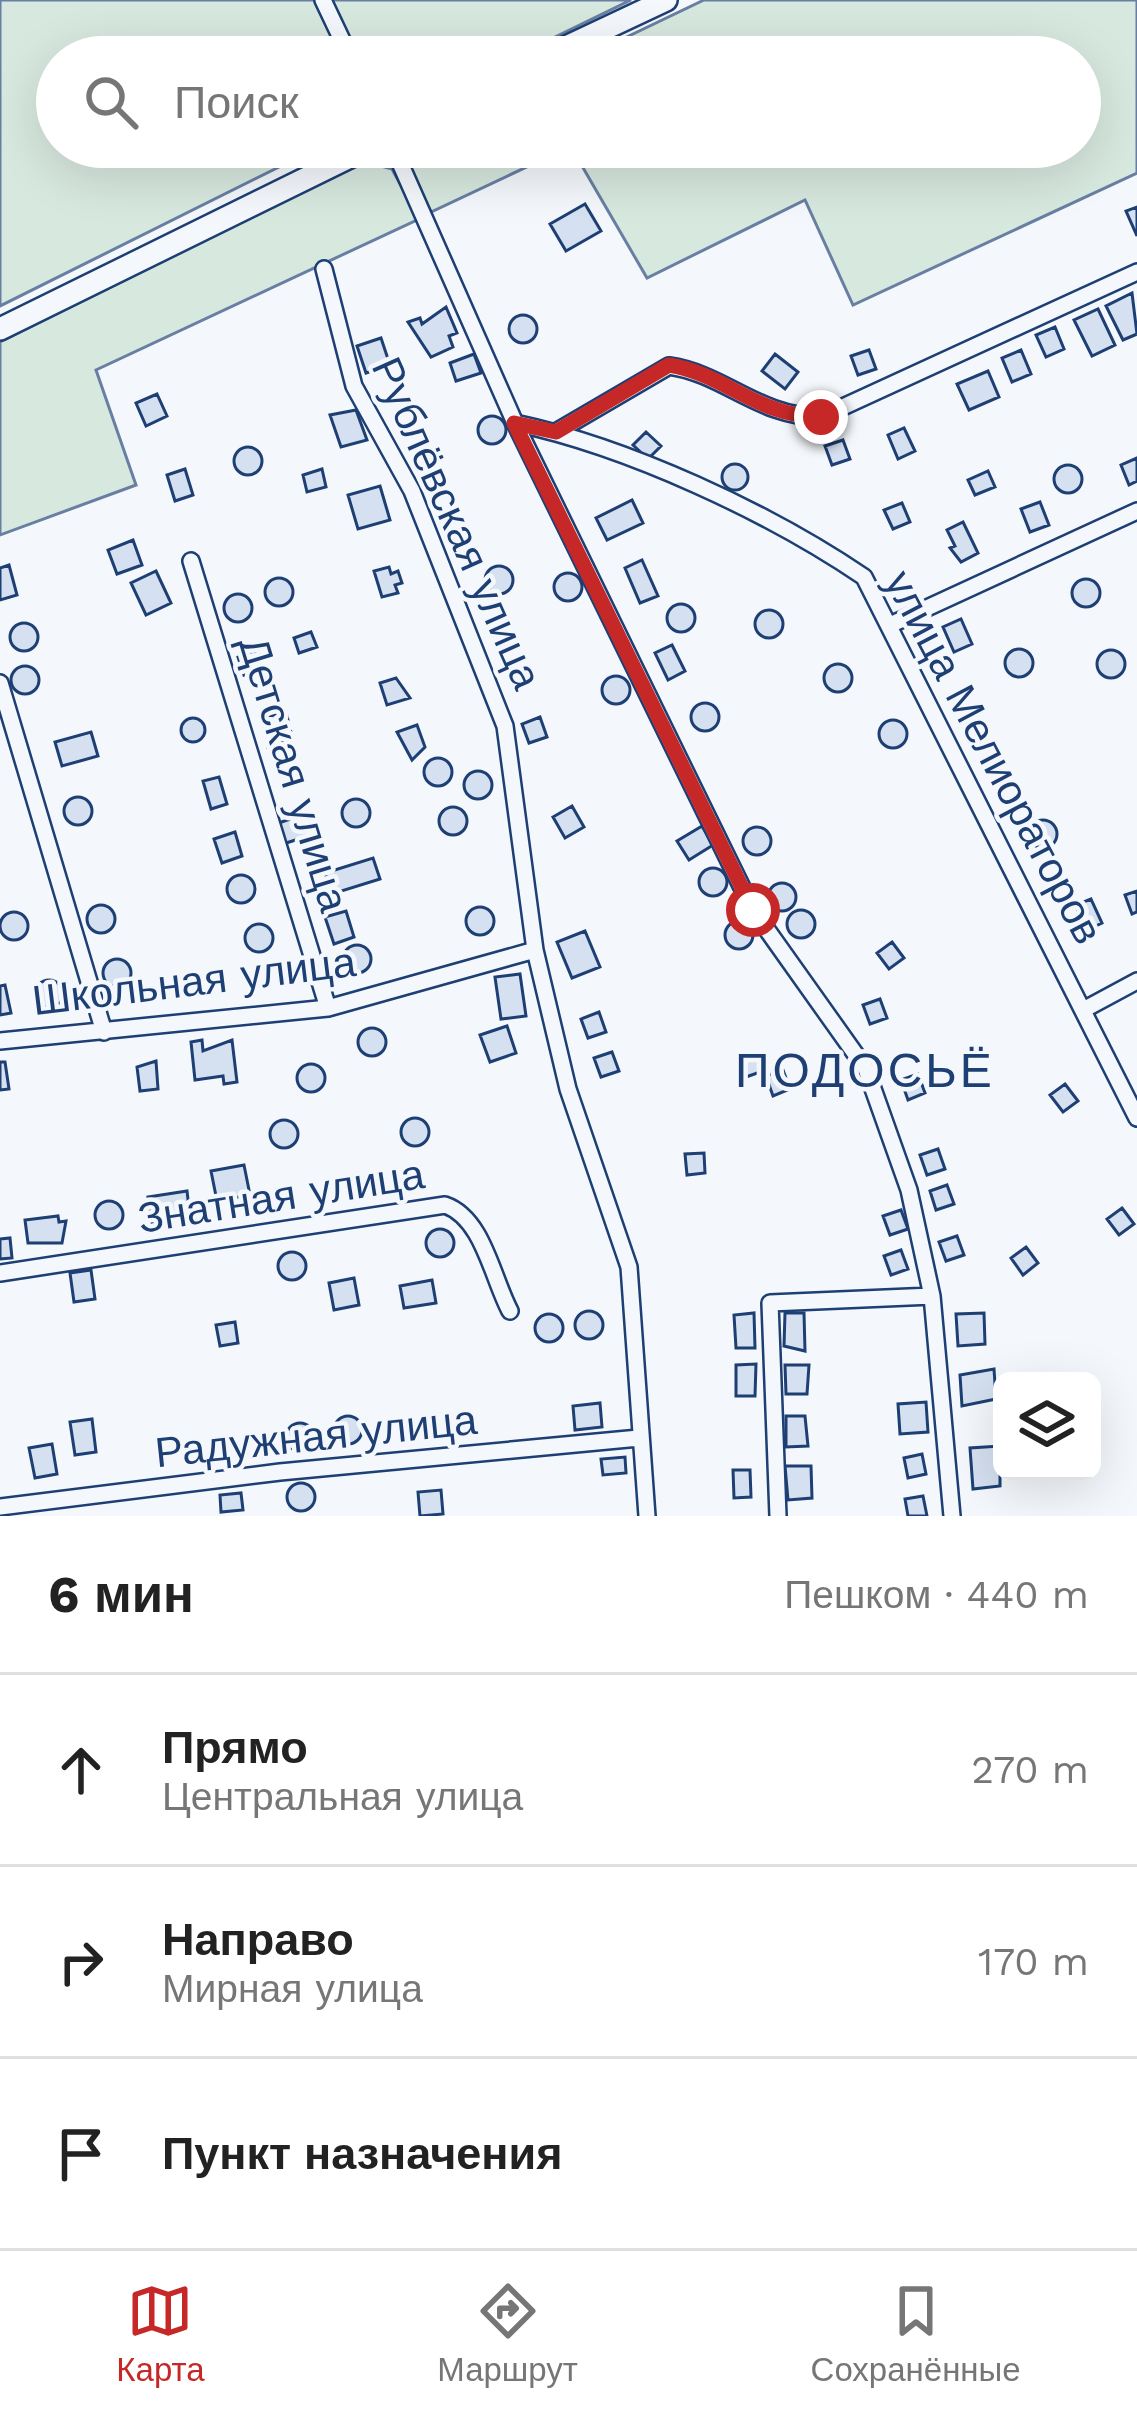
<!DOCTYPE html>
<html lang="ru">
<head>
<meta charset="utf-8">
<style>
	body { margin:0; font-family:"Work Sans",sans-serif; background:#f6f6f6; color:#222 }
	.controls { position:absolute; right:36px; bottom:36px; display:grid; overflow:hidden; border-radius:18px; box-shadow:0 12px 48px #0002 }
	.controls button { width:108px; height:108px; display:grid; place-items:center; padding:0; border:0; border-bottom:3px solid #e0e0e0; background:#fff; color:#222; font:60px sans-serif }
	.stop { position:absolute; width:36px; height:36px; margin:-27px; border:9px solid #c62828; border-radius:50%; background:#fff }
	.stop.end { background:#c62828; border-color:#fff; box-shadow:0 3px 12px #0008 }
	.list { margin:0; padding:0; list-style:none }
	h2 { display:flex; justify-content:space-between; align-items:center; height:156px; margin:0; padding:0 48px; font-size:51px }
	h2 small { font-size:39px; font-weight:400; color:#767676 }
	.list li { display:grid; grid-template-columns:78px 1fr auto; gap:36px; align-items:center; box-sizing:border-box; height:192px; padding:0 48px; border-top:3px solid #e0e0e0 }
	.list b { display:block; font-size:45px; white-space:nowrap }
	.list p { margin:0; font-size:39px; white-space:nowrap; color:#767676 }
	.list em { font-size:39px; font-style:normal; color:#767676 }
	.icon { flex:none; width:66px; height:66px; fill:none; stroke:currentColor; stroke-width:2; stroke-linecap:round; stroke-linejoin:round }
	.map { position:relative; flex:none; width:1137px; height:1516px; overflow:hidden }
	.search { position:absolute; background:#fff; box-shadow:0 12px 48px #0002; left:36px; right:36px; top:36px; height:132px; display:flex; align-items:center; gap:30px; box-sizing:border-box; padding:0 42px; border-radius:66px; color:#767676; font-size:45px }
	.sheet { height:732px; background:#fff }
	nav { display:flex; justify-content:space-around; align-items:center; box-sizing:border-box; height:168px; border-top:3px solid #e0e0e0; background:#fff; font-size:33px; color:#767676 }
	nav a { display:grid; justify-items:center; gap:6px }
	nav .on { color:#c62828 }
	.map>svg:first-child { display:block }
	.green { fill:#d7e8df; stroke:#687fa3; stroke-width:3 }
	.building { fill:#d5e0f0; stroke:#1d3f73; stroke-width:3 }
	.lines { fill:none; stroke-linecap:round; stroke-linejoin:round }
	.minor-casing { stroke:#1d3f73; stroke-width:20 }
	.highway-casing { stroke:#1d3f73; stroke-width:26 }
	.minor { stroke:#f4f7fb; stroke-width:15 }
	.highway { stroke:#f4f7fb; stroke-width:21 }
	.route { stroke:#c62828; stroke-width:15 }
	.labels { text-anchor:middle; dominant-baseline:central; stroke-width:9; stroke-linejoin:round; paint-order:stroke }
	.street-label { font-size:42px; fill:#1d3f73; stroke:#f4f7fb }
	.quarter-label { font-size:48px; letter-spacing:3px; fill:#1d3f73; stroke:#f4f7fb }
</style>
</head>
<body>
<div class="map">
<svg width="1137" height="1516" viewBox="0 0 1137 1516">
	<rect width="100%" height="100%" fill="#f4f7fb"/>
	<path class="green" d="M 0,0 L 631,0 L 514,57 L 57,57 L 57,147 L 302,147 L 291,161 L 0,306 Z
		M 704,0 L 1137,0 L 1137,173 L 853,305 L 805,200 L 647,278 L 571,147 L 1080,147 L 1080,57 L 585,57 Z
		M 416,147 L 569,147 L 431,212 L 404,161 Z
		M 363,161 L 392,169 L 419,219 L 96,370 L 136,485 L 0,535 L 0,342 Z"/>
	<path class="building" d="M 585,204 L 601,231 L 566,251 L 550,224 Z
		M 1137,207 L 1137,236 L 1126,211 Z
		M 1132,293 L 1137,334 L 1123,340 L 1106,306 Z
		M 446,307 L 457,333 L 449,336 L 453,347 L 431,357 L 408,322 L 420,318 L 422,324 Z
		M 1098,309 L 1115,345 L 1092,356 L 1074,320 Z
		M509 329a14 14 0 1 1 28 0a14 14 0 1 1-28 0Z
		M 1055,327 L 1064,349 L 1046,357 L 1036,335 Z
		M 381,338 L 390,365 L 366,373 L 357,346 Z
		M 869,350 L 876,369 L 858,375 L 851,356 Z
		M 1021,350 L 1031,374 L 1012,382 L 1002,358 Z
		M 474,354 L 481,373 L 456,381 L 450,363 Z
		M 775,354 L 798,372 L 785,389 L 762,371 Z
		M 988,371 L 999,397 L 969,410 L 957,384 Z
		M 157,394 L 167,416 L 146,426 L 136,403 Z
		M 356,410 L 367,440 L 341,447 L 330,415 Z
		M478 430a14 14 0 1 1 28 0a14 14 0 1 1-28 0Z
		M 904,428 L 915,451 L 898,459 L 888,435 Z
		M 646,432 L 661,446 L 648,459 L 633,445 Z
		M 843,440 L 850,459 L 832,465 L 825,446 Z
		M234 461a14 14 0 1 1 28 0a14 14 0 1 1-28 0Z
		M 1137,458 L 1137,481 L 1129,485 L 1121,465 Z
		M722 477a13 13 0 1 1 26 0a13 13 0 1 1-26 0Z
		M1054 479a14 14 0 1 1 28 0a14 14 0 1 1-28 0Z
		M 185,469 L 193,495 L 175,501 L 167,475 Z
		M 322,469 L 326,487 L 307,492 L 303,475 Z
		M 988,471 L 995,487 L 975,495 L 968,480 Z
		M 380,486 L 390,520 L 358,529 L 348,495 Z
		M 632,500 L 643,523 L 607,540 L 596,518 Z
		M 1040,502 L 1049,525 L 1030,532 L 1021,509 Z
		M 902,503 L 910,522 L 893,529 L 884,510 Z
		M 963,522 L 978,553 L 961,562 L 950,548 L 955,546 L 947,530 Z
		M 133,540 L 142,565 L 117,574 L 108,550 Z
		M 642,560 L 658,596 L 640,603 L 625,568 Z
		M 9,565 L 17,595 L 0,600 L 0,568 Z
		M485 580a14 14 0 1 1 28 0a14 14 0 1 1-28 0Z
		M 389,567 L 391,574 L 398,571 L 402,583 L 395,585 L 398,593 L 382,597 L 374,571 Z
		M 156,571 L 171,603 L 146,615 L 131,583 Z
		M554 587a14 14 0 1 1 28 0a14 14 0 1 1-28 0Z
		M265 592a14 14 0 1 1 28 0a14 14 0 1 1-28 0Z
		M1072 593a14 14 0 1 1 28 0a14 14 0 1 1-28 0Z
		M224 608a14 14 0 1 1 28 0a14 14 0 1 1-28 0Z
		M667 618a14 14 0 1 1 28 0a14 14 0 1 1-28 0Z
		M755 624a14 14 0 1 1 28 0a14 14 0 1 1-28 0Z
		M 961,619 L 972,644 L 954,652 L 943,627 Z
		M10 637a14 14 0 1 1 28 0a14 14 0 1 1-28 0Z
		M 311,632 L 317,647 L 299,653 L 294,638 Z
		M 672,645 L 685,671 L 668,680 L 655,653 Z
		M1005 663a14 14 0 1 1 28 0a14 14 0 1 1-28 0Z
		M1097 664a14 14 0 1 1 28 0a14 14 0 1 1-28 0Z
		M 255,650 L 262,669 L 244,675 L 238,657 Z
		M824 678a14 14 0 1 1 28 0a14 14 0 1 1-28 0Z
		M11 680a14 14 0 1 1 28 0a14 14 0 1 1-28 0Z
		M602 690a14 14 0 1 1 28 0a14 14 0 1 1-28 0Z
		M 396,678 L 410,698 L 387,705 L 380,683 Z
		M691 717a14 14 0 1 1 28 0a14 14 0 1 1-28 0Z
		M 286,712 L 293,740 L 268,747 L 266,717 Z
		M 540,717 L 547,737 L 529,743 L 522,724 Z
		M181 730a12 12 0 1 1 24 0a12 12 0 1 1-24 0Z
		M879 734a14 14 0 1 1 28 0a14 14 0 1 1-28 0Z
		M 417,725 L 425,747 L 412,760 L 397,732 Z
		M 91,732 L 98,756 L 62,766 L 55,742 Z
		M424 772a14 14 0 1 1 28 0a14 14 0 1 1-28 0Z
		M464 785a14 14 0 1 1 28 0a14 14 0 1 1-28 0Z
		M 219,777 L 227,804 L 211,809 L 203,781 Z
		M64 811a14 14 0 1 1 28 0a14 14 0 1 1-28 0Z
		M342 813a14 14 0 1 1 28 0a14 14 0 1 1-28 0Z
		M 572,806 L 584,827 L 565,838 L 553,817 Z
		M439 821a14 14 0 1 1 28 0a14 14 0 1 1-28 0Z
		M 304,814 L 311,835 L 283,844 L 276,824 Z
		M1029 834a14 14 0 1 1 28 0a14 14 0 1 1-28 0Z
		M 702,826 L 713,845 L 689,860 L 677,841 Z
		M743 841a14 14 0 1 1 28 0a14 14 0 1 1-28 0Z
		M 235,832 L 242,856 L 222,863 L 214,839 Z
		M 373,858 L 380,879 L 332,894 L 325,873 Z
		M699 882a14 14 0 1 1 28 0a14 14 0 1 1-28 0Z
		M227 889a14 14 0 1 1 28 0a14 14 0 1 1-28 0Z
		M768 897a14 14 0 1 1 28 0a14 14 0 1 1-28 0Z
		M 1137,891 L 1137,912 L 1132,914 L 1125,895 Z
		M 1091,899 L 1102,923 L 1085,931 L 1076,905 Z
		M87 919a14 14 0 1 1 28 0a14 14 0 1 1-28 0Z
		M466 921a14 14 0 1 1 28 0a14 14 0 1 1-28 0Z
		M787 924a14 14 0 1 1 28 0a14 14 0 1 1-28 0Z
		M 346,911 L 354,937 L 334,944 L 325,917 Z
		M0 926a14 14 0 1 1 28 0a14 14 0 1 1-28 0Z
		M725 935a14 14 0 1 1 28 0a14 14 0 1 1-28 0Z
		M245 938a14 14 0 1 1 28 0a14 14 0 1 1-28 0Z
		M 585,931 L 600,967 L 572,978 L 557,942 Z
		M 892,942 L 904,958 L 889,969 L 877,953 Z
		M343 959a14 14 0 1 1 28 0a14 14 0 1 1-28 0Z
		M103 973a14 14 0 1 1 28 0a14 14 0 1 1-28 0Z
		M 520,974 L 526,1016 L 501,1019 L 495,977 Z
		M35 994a14 14 0 1 1 28 0a14 14 0 1 1-28 0Z
		M 5,985 L 11,1013 L 0,1015 L 0,986 Z
		M 880,999 L 887,1018 L 870,1024 L 863,1005 Z
		M 599,1012 L 606,1032 L 588,1038 L 581,1019 Z
		M 507,1026 L 516,1053 L 490,1062 L 480,1035 Z
		M358 1042a14 14 0 1 1 28 0a14 14 0 1 1-28 0Z
		M 202,1040 L 203,1051 L 232,1040 L 237,1082 L 224,1084 L 223,1076 L 195,1080 L 191,1042 Z
		M 612,1052 L 619,1071 L 601,1077 L 594,1058 Z
		M 757,1052 L 763,1071 L 746,1077 L 739,1058 Z
		M 156,1061 L 158,1089 L 140,1091 L 137,1067 Z
		M 0,1062 L 5,1062 L 9,1089 L 0,1090 Z
		M297 1078a14 14 0 1 1 28 0a14 14 0 1 1-28 0Z
		M 783,1070 L 790,1089 L 773,1096 L 766,1076 Z
		M 918,1074 L 925,1093 L 908,1100 L 901,1080 Z
		M 1065,1084 L 1078,1101 L 1063,1112 L 1050,1095 Z
		M401 1132a14 14 0 1 1 28 0a14 14 0 1 1-28 0Z
		M270 1134a14 14 0 1 1 28 0a14 14 0 1 1-28 0Z
		M 938,1149 L 945,1169 L 927,1175 L 920,1155 Z
		M 704,1153 L 705,1173 L 687,1175 L 685,1154 Z
		M 244,1165 L 250,1195 L 217,1201 L 211,1171 Z
		M 947,1185 L 954,1204 L 936,1210 L 930,1191 Z
		M 187,1191 L 190,1216 L 152,1222 L 148,1197 Z
		M95 1215a14 14 0 1 1 28 0a14 14 0 1 1-28 0Z
		M 1122,1208 L 1134,1224 L 1119,1235 L 1107,1219 Z
		M 901,1210 L 908,1229 L 890,1235 L 883,1216 Z
		M 58,1216 L 59,1222 L 66,1221 L 62,1243 L 28,1243 L 25,1220 Z
		M426 1243a14 14 0 1 1 28 0a14 14 0 1 1-28 0Z
		M 957,1236 L 964,1255 L 946,1261 L 939,1242 Z
		M 10,1238 L 12,1258 L 0,1259 L 0,1239 Z
		M 1026,1247 L 1038,1263 L 1023,1275 L 1011,1258 Z
		M 901,1250 L 908,1269 L 891,1275 L 884,1256 Z
		M278 1266a14 14 0 1 1 28 0a14 14 0 1 1-28 0Z
		M 91,1270 L 95,1299 L 74,1302 L 70,1273 Z
		M 354,1278 L 359,1305 L 334,1310 L 329,1283 Z
		M 432,1280 L 436,1303 L 404,1308 L 400,1286 Z
		M575 1325a14 14 0 1 1 28 0a14 14 0 1 1-28 0Z
		M 754,1313 L 755,1348 L 736,1348 L 734,1315 Z
		M 785,1313 L 804,1313 L 805,1351 L 784,1346 Z
		M 984,1313 L 985,1344 L 958,1346 L 956,1314 Z
		M535 1328a14 14 0 1 1 28 0a14 14 0 1 1-28 0Z
		M 235,1322 L 238,1343 L 220,1346 L 216,1325 Z
		M 756,1364 L 755,1396 L 736,1396 L 736,1365 Z
		M 785,1365 L 809,1365 L 807,1394 L 786,1394 Z
		M 994,1369 L 996,1399 L 962,1406 L 960,1375 Z
		M 926,1402 L 928,1432 L 900,1434 L 898,1404 Z
		M 600,1403 L 602,1427 L 575,1430 L 573,1406 Z
		M334 1430a14 14 0 1 1 28 0a14 14 0 1 1-28 0Z
		M 786,1416 L 805,1416 L 808,1446 L 786,1447 Z
		M 92,1419 L 96,1452 L 75,1455 L 70,1422 Z
		M286 1437a14 14 0 1 1 28 0a14 14 0 1 1-28 0Z
		M 52,1444 L 57,1474 L 35,1478 L 29,1448 Z
		M 1000,1446 L 1000,1486 L 973,1489 L 970,1448 Z
		M 922,1454 L 926,1474 L 908,1478 L 904,1458 Z
		M 625,1457 L 626,1473 L 603,1475 L 601,1459 Z
		M 785,1466 L 811,1466 L 812,1498 L 788,1500 Z
		M 733,1470 L 750,1470 L 751,1497 L 734,1498 Z
		M287 1497a14 14 0 1 1 28 0a14 14 0 1 1-28 0Z
		M 441,1490 L 443,1514 L 420,1516 L 418,1492 Z
		M 241,1493 L 243,1510 L 221,1512 L 220,1495 Z
		M 923,1496 L 927,1516 L 908,1516 L 905,1499 Z"/>
	<g class="lines">
		<g class="minor-casing">
			<path id="minor" d="M 323,0 L 350,57
				M 393,147 L 515,423 L 753,910 L 866,1069 L 909,1190 L 932,1296 L 952,1516
				M 324,269 L 354,386 L 412,491 L 505,726 L 535,950 L 568,1089 L 629,1267 L 647,1516
				M 515,423 C 628,447 768,512 864,577 L 1137,1118
				M 556,432 L 669,366 C 725,374 758,417 821,417 L 1137,272
				M 191,561 L 328,1008
				M 890,625 L 1137,511
				M 0,683 L 104,1032
				M 1085,1009 L 1137,981
				M 0,1041 L 328,1008 L 535,950
				M 0,1273 L 445,1205 C 483,1218 492,1277 510,1311
				M 0,1507 L 280,1472 L 639,1438
				M 778,1516 L 770,1303 L 932,1296"/>
		</g>
		<g class="highway-casing">
			<path id="highway" d="M 545,57 L 666,0
				M 0,329 L 370,147"/>
		</g>
		<use href="#minor" class="minor"/>
		<use href="#highway" class="highway"/>
	</g>
	<g class="lines">
		<path class="route" d="M 753,910 L 514,423 L 556,432 L 669,365 C 725,374 758,417 821,417"/>
	</g>
	<g class="labels">
		<g class="street-label">
			<text transform="translate(457 523) rotate(66)">Рублёвская улица</text>
			<text transform="translate(994 757) rotate(62)">улица Мелиораторов</text>
			<text transform="translate(294 774) rotate(73)">Детская улица</text>
			<text transform="translate(194 981) rotate(-7)">Школьная улица</text>
			<text transform="translate(281 1196) rotate(-9)">Знатная улица</text>
			<text transform="translate(316 1436) rotate(-6)">Радужная улица</text>
		</g>
		<g class="quarter-label">
			<text x="865" y="1070">ПОДОСЬЁ</text>
		</g>
	</g>
</svg>
<div class="controls">
<button><svg class="icon" aria-label="layers" viewBox="0 0 24 24"><path d="M12 4l9 5-9 5-9-5zM3 14l9 5 9-5"/></svg></button>
</div>
<div class="stop" style="left:753px;top:910px"></div>
<div class="stop end" style="left:821px;top:417px"></div>
<div class="search"><svg class="icon" aria-label="search" viewBox="0 0 24 24"><circle cx="10" cy="10" r="6"/><path d="M15 15l6 6"/></svg>Поиск</div>
</div>
<section class="sheet">
<h2>6 мин<small>Пешком · 440 m</small></h2>
<ul class="list">
<li><svg class="icon" aria-label="ahead" viewBox="0 0 24 24"><path d="M12 20V5M6 11l6-6 6 6"/></svg><div><b>Прямо</b><p>Центральная улица</p></div><em>270 m</em></li>
<li><svg class="icon" aria-label="right" viewBox="0 0 24 24"><path d="M7 20v-9h11M14 6l5 5-5 5"/></svg><div><b>Направо</b><p>Мирная улица</p></div><em>170 m</em></li>
<li><svg class="icon" aria-label="arrive" viewBox="0 0 24 24"><path d="M6 21V4h12l-3 4 3 4H6"/></svg><div><b>Пункт назначения</b></div></li>
</ul>
</section>
<nav>
<a class="on"><svg class="icon" aria-label="map" viewBox="0 0 24 24"><path d="M3 6l6-2 6 2 6-2v14l-6 2-6-2-6 2zM9 4v14M15 6v14"/></svg>Карта</a>
<a><svg class="icon" aria-label="directions" viewBox="0 0 24 24"><path d="M12 3l9 9-9 9-9-9zM9 14v-3h6M13 9l2 2-2 2"/></svg>Маршрут</a>
<a><svg class="icon" aria-label="saved" viewBox="0 0 24 24"><path d="M7 4h10v16l-5-4-5 4z"/></svg>Сохранённые</a>
</nav>
</body>
</html>
